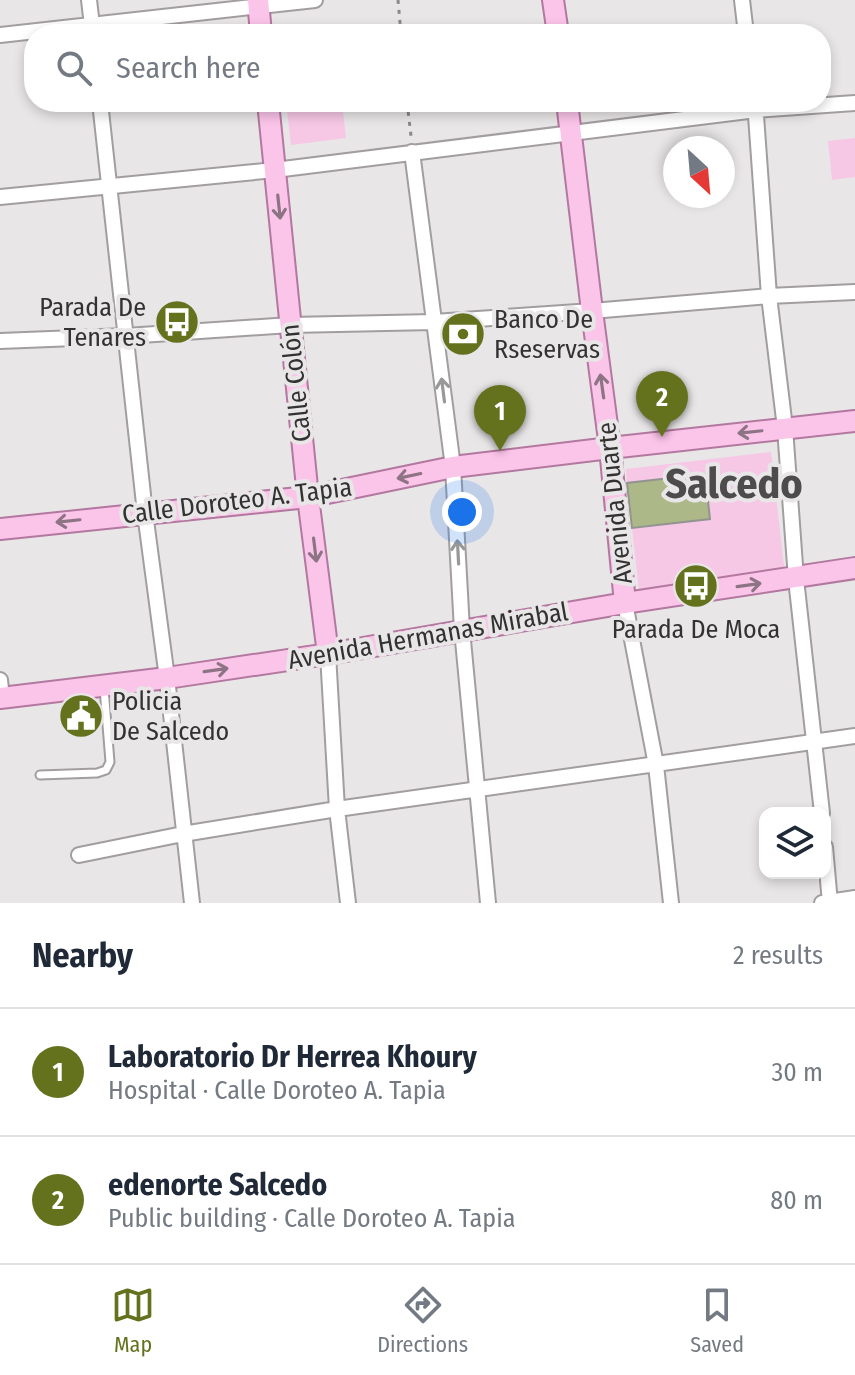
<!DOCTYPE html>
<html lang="en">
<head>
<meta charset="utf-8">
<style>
	body { margin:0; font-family:"Fira Sans Condensed",sans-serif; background:#f2f2f3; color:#1f2937 }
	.controls { position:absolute; right:24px; bottom:24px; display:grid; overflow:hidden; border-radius:16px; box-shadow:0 4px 12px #0003 }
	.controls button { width:72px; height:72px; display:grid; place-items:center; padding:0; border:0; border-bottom:2px solid #e0e1e3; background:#fff; color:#1f2937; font:40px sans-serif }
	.compass { position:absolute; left:663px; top:136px; width:72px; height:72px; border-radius:50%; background:#fff; box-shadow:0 4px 12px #0003; rotate:154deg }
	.you { position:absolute; left:462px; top:512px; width:28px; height:28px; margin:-20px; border:6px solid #fff; border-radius:50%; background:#1a73e8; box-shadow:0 0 0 12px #1a73e833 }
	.badge { display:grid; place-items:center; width:52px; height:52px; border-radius:50%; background:#64721e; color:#fff; font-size:26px; font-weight:700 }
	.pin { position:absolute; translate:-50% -66px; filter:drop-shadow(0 2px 4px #0008) }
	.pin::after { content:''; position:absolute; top:42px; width:28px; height:24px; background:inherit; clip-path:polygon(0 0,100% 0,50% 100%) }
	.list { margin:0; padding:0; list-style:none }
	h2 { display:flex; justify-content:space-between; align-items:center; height:104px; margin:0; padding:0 32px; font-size:34px }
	h2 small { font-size:26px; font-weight:400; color:#747a83 }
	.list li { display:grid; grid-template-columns:52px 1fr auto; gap:24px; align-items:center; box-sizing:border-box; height:128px; padding:0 32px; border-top:2px solid #e0e1e3 }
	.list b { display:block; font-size:30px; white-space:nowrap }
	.list p { margin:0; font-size:26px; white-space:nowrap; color:#747a83 }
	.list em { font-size:26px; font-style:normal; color:#747a83 }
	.icon { flex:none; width:44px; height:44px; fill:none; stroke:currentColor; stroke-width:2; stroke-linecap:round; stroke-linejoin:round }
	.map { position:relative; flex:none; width:855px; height:903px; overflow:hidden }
	.search { position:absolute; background:#fff; box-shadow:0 4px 12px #0003; left:24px; right:24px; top:24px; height:88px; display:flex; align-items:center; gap:20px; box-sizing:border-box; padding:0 28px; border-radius:32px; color:#747a83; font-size:30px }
	.sheet { height:360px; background:#fff }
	nav { display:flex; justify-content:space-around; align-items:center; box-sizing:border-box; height:112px; border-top:2px solid #e0e1e3; background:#fff; font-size:22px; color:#747a83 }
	nav a { display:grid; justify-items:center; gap:4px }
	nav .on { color:#64721e }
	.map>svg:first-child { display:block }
	.green { fill:#f6c8e5 }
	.building { fill:#adb888; stroke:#939490; stroke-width:2 }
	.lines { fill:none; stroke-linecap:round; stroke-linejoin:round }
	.lane-casing { stroke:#a29ea0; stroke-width:11 }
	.street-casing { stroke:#a29ea0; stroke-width:18 }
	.primary-casing { stroke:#b3789f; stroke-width:24 }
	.path { stroke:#8b898a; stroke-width:3; stroke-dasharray:4 6; stroke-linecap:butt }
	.lane { stroke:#fff; stroke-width:7 }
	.street { stroke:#fff; stroke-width:14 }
	.primary { stroke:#fbc4e9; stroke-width:20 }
	.oneway { stroke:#8d7484 }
	.oneway2 { stroke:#999898 }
	.labels { text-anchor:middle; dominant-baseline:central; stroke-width:8; stroke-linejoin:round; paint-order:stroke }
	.poi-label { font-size:26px; fill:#333232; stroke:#e9e6e8; text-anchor:start }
	.street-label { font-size:26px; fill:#333232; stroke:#e9e6e8 }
	.town-label { font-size:42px; font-weight:bold; fill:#4e4b4d; stroke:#e9e6e8 }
</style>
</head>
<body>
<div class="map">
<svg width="855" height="903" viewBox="0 0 855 903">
	<rect width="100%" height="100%" fill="#e9e6e8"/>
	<path class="green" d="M 342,103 L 346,138 L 291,145 L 287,110 Z
		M 855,138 L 855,177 L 832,180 L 828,141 Z
		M 771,452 L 785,574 L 639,591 L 632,528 L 710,518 L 705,474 L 627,483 L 626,469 Z"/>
	<path class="building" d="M 705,474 L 710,519 L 632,528 L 627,483 Z"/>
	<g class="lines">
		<g class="lane-casing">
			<path id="lane" d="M 40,775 L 97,773 L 106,770 L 110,762 L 104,688"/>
		</g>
		<g class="street-casing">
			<path id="street" d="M 89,0 L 93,34
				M 742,0 L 746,34
				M 0,35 L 315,0
				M 100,102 L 145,513 L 167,678 L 192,903
				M 755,102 L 769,296 L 785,428 L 796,579 L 822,813
				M 412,152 L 453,467 L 462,630 L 488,903
				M 0,197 L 275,170 L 756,110 L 855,103
				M 0,341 L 126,336 L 290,325 L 434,322 L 592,311 L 769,296 L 855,292
				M 625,603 L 656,765 L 671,903
				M 328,654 L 337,809 L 348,903
				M 0,680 L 2,698
				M 825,847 L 830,903
				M 79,855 L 183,834 L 337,809 L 855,736
				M 822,903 L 855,898"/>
		</g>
		<g class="primary-casing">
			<path id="primary" d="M 258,0 L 261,34
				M 553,0 L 558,34
				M 268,102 L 308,497 L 328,654
				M 567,102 L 592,311 L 610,448 L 625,603
				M 0,529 L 308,497 L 453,467 L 610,448 L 855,421
				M 0,698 L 167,678 L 328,654 L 625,603 L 855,568"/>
		</g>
		<path class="path" d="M 398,0 L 401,34
			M 407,102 L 411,136"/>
		<use href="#lane" class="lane"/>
		<use href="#street" class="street"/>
		<use href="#primary" class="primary"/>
	</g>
	<defs><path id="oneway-shaft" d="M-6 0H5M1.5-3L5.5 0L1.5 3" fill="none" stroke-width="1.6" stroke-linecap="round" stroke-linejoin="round" transform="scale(2)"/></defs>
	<g class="oneway">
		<use href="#oneway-shaft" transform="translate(279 207) rotate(84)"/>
		<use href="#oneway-shaft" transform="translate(602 386) rotate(-98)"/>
		<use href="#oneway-shaft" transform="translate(750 432) rotate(174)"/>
		<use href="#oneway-shaft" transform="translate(409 476) rotate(168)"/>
		<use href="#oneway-shaft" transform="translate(68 521) rotate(174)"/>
		<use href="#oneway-shaft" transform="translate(315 550) rotate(83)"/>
		<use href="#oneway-shaft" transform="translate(749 585) rotate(-8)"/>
		<use href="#oneway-shaft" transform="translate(216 670) rotate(-8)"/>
	</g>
	<g class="oneway2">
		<use href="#oneway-shaft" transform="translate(443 390) rotate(-97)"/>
		<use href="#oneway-shaft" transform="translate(458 552) rotate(-93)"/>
	</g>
	<defs>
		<g id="bus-disc" transform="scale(2.3)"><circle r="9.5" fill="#64721e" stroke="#e9e6e8"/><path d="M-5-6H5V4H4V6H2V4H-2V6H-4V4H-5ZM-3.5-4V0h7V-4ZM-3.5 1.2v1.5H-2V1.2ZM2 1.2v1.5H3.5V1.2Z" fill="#fff"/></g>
		<g id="bank-disc" transform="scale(2.3)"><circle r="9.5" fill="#64721e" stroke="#e9e6e8"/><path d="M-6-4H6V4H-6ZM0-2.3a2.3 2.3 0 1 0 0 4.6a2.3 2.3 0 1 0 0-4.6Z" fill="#fff"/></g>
		<g id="civic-disc" transform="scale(2.3)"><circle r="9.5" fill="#64721e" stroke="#e9e6e8"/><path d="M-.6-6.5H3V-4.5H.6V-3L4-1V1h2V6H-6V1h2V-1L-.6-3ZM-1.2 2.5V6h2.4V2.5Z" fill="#fff"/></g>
	</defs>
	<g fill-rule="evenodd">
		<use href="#bus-disc" x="177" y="322"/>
		<use href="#bank-disc" x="463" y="334"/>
		<use href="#bus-disc" x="696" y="586"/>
		<use href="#civic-disc" x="81" y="716"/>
	</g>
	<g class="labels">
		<g class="poi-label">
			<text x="146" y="307" text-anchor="end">Parada De<tspan x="146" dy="30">Tenares</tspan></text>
			<text x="494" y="319">Banco De<tspan x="494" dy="30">Rseservas</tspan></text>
			<text x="696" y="629" text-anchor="middle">Parada De Moca</text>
			<text x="112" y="701">Policia<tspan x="112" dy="30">De Salcedo</tspan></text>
		</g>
		<g class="street-label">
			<text transform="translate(296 383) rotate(-96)">Calle Colón</text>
			<text transform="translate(237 501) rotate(-7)">Calle Doroteo A. Tapia</text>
			<text transform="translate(615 503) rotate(-96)">Avenida Duarte</text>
			<text transform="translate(428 636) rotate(-10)">Avenida Hermanas Mirabal</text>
		</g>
		<g class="town-label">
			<text x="734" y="484">Salcedo</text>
		</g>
	</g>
</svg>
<div class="controls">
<button><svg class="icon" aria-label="layers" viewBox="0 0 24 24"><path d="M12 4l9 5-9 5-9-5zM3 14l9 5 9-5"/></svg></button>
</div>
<svg class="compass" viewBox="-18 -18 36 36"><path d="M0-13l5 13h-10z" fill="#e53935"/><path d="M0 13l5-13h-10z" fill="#747a83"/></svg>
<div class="you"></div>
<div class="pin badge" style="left:500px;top:451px">1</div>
<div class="pin badge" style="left:662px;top:437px">2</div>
<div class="search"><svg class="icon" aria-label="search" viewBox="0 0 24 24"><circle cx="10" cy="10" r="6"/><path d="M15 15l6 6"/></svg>Search here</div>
</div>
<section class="sheet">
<h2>Nearby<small>2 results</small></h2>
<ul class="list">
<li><span class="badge">1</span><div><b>Laboratorio Dr Herrea Khoury</b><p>Hospital · Calle Doroteo A. Tapia</p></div><em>30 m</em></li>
<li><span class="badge">2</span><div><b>edenorte Salcedo</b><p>Public building · Calle Doroteo A. Tapia</p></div><em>80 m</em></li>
</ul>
</section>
<nav>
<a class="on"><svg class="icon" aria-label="map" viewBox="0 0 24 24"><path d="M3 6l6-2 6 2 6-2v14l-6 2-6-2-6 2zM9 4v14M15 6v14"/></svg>Map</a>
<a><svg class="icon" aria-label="directions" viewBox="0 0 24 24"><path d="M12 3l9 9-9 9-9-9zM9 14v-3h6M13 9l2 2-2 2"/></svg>Directions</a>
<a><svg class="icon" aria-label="saved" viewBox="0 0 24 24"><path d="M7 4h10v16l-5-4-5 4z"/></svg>Saved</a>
</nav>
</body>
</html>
